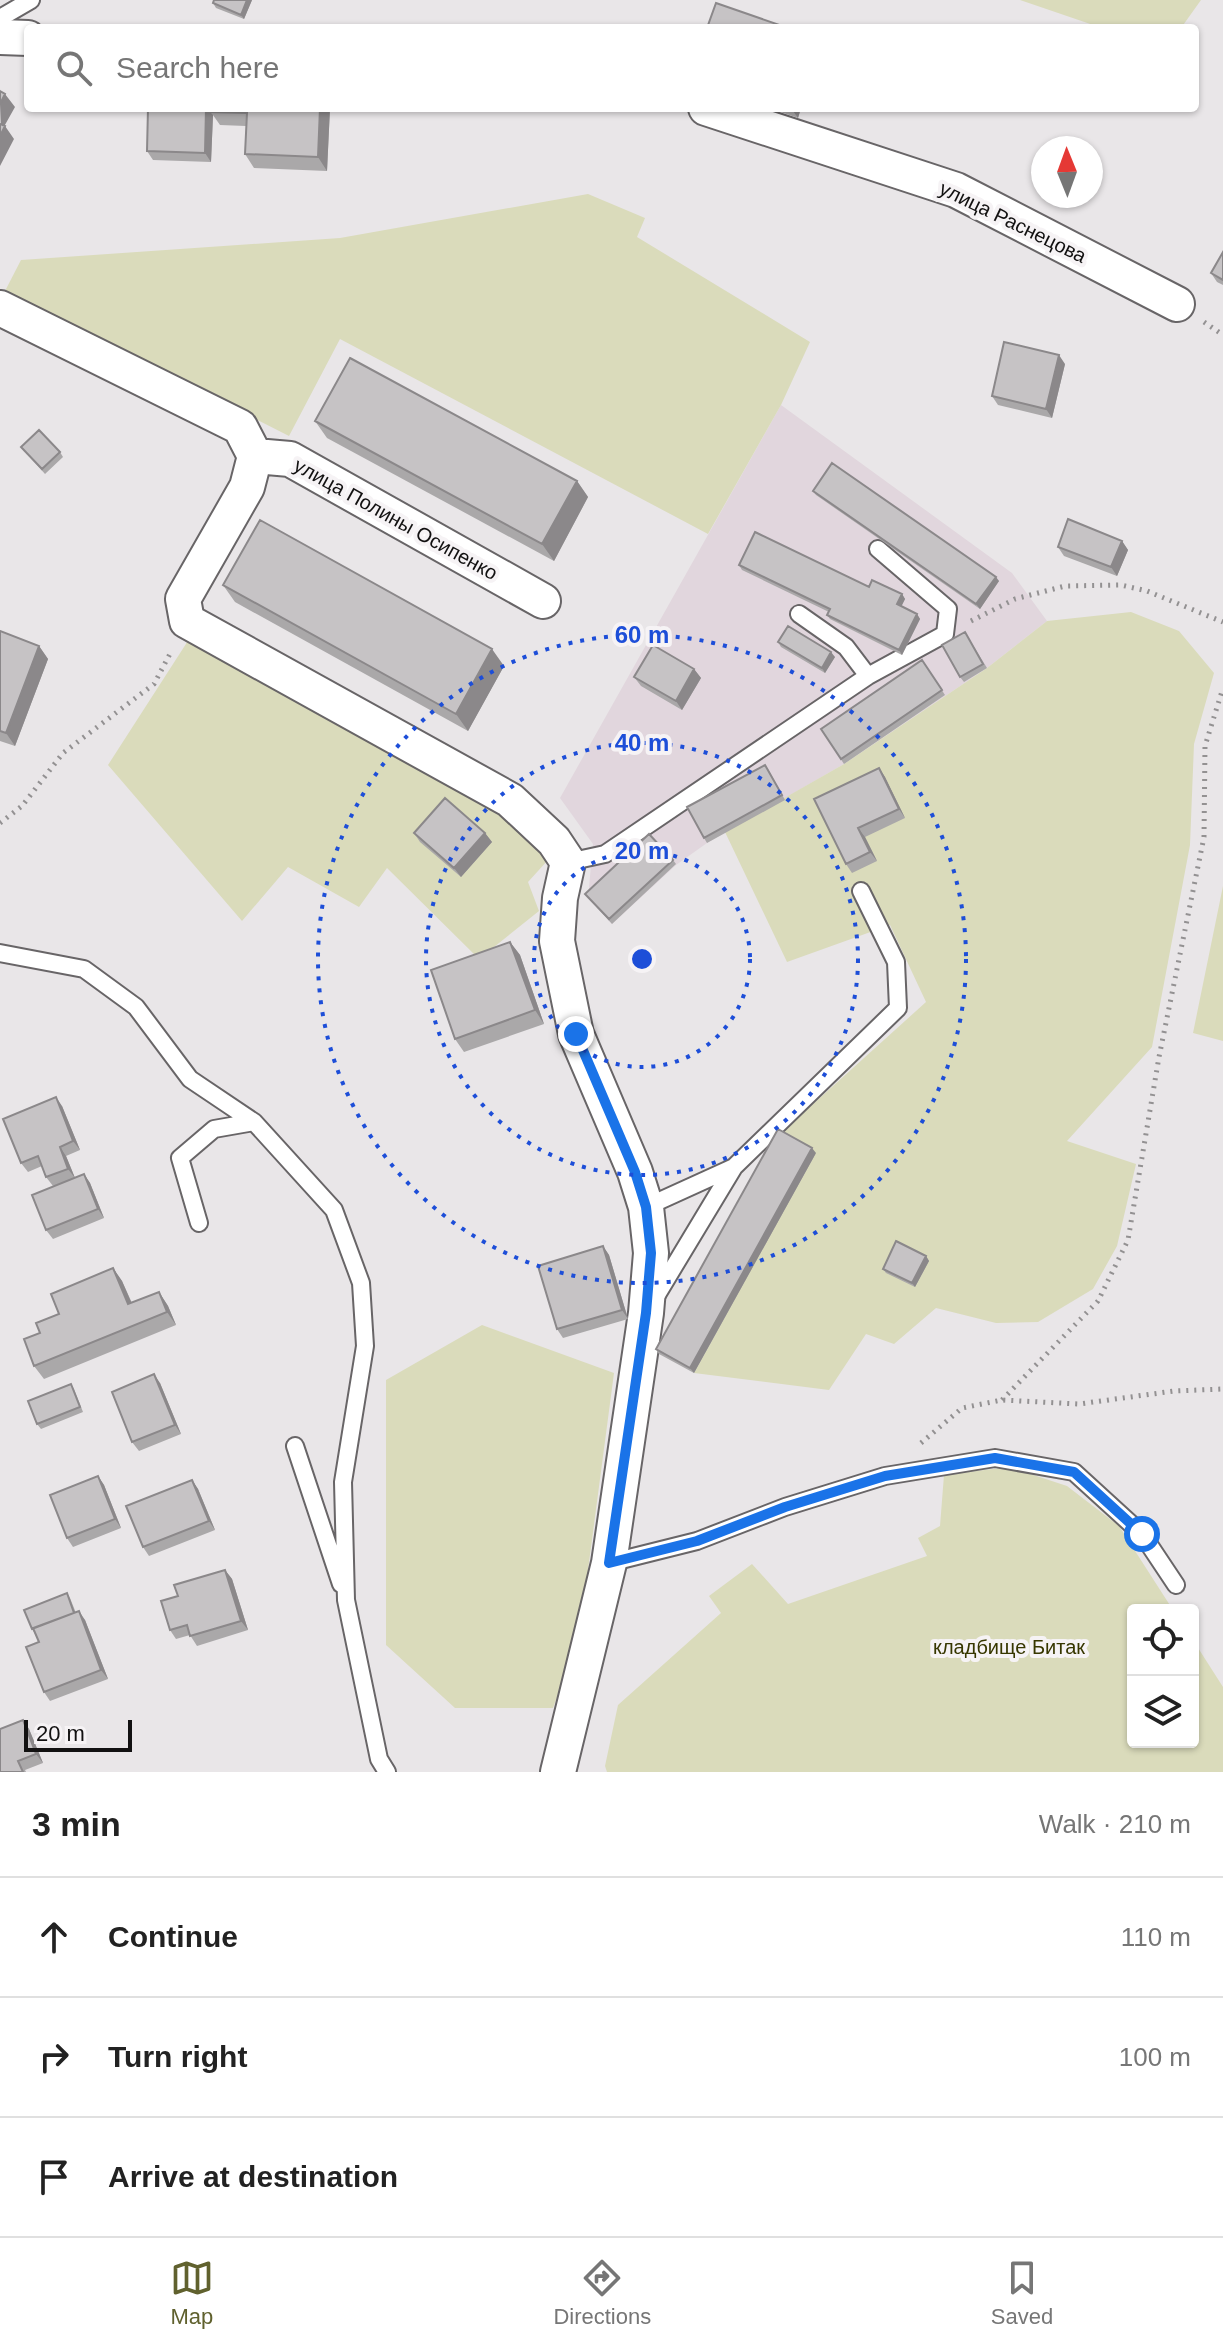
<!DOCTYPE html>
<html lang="en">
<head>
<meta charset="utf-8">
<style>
	body { margin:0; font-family:Arial,sans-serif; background:#f2f2f2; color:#222 }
	.controls { position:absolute; right:24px; bottom:24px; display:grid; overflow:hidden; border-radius:8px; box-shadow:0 2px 6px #0004 }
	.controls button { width:72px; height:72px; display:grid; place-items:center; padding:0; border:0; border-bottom:2px solid #e0e0e0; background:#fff; color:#222; font:40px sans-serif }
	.compass { position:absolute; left:1031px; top:136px; width:72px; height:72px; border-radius:50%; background:#fff; box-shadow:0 2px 6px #0004; rotate:359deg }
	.scale { position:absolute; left:24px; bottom:20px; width:108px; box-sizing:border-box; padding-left:8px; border:4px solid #121111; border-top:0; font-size:22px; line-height:28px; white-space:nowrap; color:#121111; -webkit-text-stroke:6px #f6f3f5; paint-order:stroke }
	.stop { position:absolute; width:24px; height:24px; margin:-18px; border:6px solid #1a73e8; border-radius:50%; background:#fff }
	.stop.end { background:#1a73e8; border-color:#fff; box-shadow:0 2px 8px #0008 }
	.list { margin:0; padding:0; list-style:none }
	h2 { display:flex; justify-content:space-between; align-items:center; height:104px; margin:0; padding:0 32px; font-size:34px }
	h2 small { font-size:26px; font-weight:400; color:#767676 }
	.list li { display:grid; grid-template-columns:52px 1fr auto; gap:24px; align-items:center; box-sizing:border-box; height:120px; padding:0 32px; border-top:2px solid #e0e0e0 }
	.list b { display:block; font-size:30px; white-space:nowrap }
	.list em { font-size:26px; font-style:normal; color:#767676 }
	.icon { flex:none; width:44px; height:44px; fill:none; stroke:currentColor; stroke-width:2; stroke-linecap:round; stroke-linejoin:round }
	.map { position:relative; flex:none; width:1223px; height:1772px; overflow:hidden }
	.search { position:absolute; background:#fff; box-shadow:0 2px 6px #0004; left:24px; right:24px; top:24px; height:88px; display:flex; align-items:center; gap:20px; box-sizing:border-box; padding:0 28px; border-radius:8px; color:#767676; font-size:30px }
	.sheet { height:464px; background:#fff }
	nav { display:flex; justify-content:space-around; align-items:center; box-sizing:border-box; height:112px; border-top:2px solid #e0e0e0; background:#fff; font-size:22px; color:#767676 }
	nav a { display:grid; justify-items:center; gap:4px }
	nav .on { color:#60612e }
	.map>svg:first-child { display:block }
	.built { fill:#e1d6dd }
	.green { fill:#dadbbb }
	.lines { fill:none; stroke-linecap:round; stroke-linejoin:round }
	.lane-casing { stroke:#686567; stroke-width:20 }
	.street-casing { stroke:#686567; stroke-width:38 }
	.path { stroke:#939192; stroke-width:5; stroke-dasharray:2 6; stroke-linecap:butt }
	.lane { stroke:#fff; stroke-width:16 }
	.street { stroke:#fff; stroke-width:34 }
	.wall { fill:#aaa8a9 }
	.shaded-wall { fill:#8b888a }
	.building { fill:#c6c3c5; stroke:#8b888a; stroke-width:2 }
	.route { stroke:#1a73e8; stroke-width:10 }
	.ring { fill:none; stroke:#1d4ed8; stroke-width:4; stroke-dasharray:4 8 }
	.labels { text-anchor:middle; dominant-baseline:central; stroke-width:8; stroke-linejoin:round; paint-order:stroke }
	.street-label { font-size:20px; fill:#121111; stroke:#f6f3f5 }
	.park-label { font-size:20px; fill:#373700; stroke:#f6f3f5 }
	.centre { fill:#1d4ed8; stroke:#f6f3f5; stroke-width:4 }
	.ring-label { font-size:24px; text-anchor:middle; font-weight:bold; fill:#1d4ed8; stroke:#f6f3f5; stroke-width:8; stroke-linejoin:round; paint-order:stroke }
</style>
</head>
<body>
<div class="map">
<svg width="1223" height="1772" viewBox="0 0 1223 1772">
	<rect width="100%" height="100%" fill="#e9e6e8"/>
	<path class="built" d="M 781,405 L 1012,573 L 1047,621 L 987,668 L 844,764 L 707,843 L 676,865 L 612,924 L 588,898 L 593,844 L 560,798 Z"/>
	<path class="green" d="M 1020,0 L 1201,0 L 1181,28 L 1102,28 Z
		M 588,194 L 645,218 L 637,237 L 810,342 L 781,405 L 708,534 L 340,339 L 289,436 L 5,291 L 21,260 L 340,238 Z
		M 1131,612 L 1179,631 L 1214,673 L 1194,744 L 1190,845 L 1152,1047 L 1067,1141 L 1136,1164 L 1117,1246 L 1093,1289 L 1038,1322 L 996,1323 L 936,1308 L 894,1344 L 866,1334 L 829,1390 L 694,1373 L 815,1153 L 781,1133 L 926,1002 L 890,925 L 787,962 L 725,832 L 844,764 L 987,668 L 1047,621 Z
		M 193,633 L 496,805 L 548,860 L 528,882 L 539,911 L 479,959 L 387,868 L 359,907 L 288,867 L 242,921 L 108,765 Z
		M 1223,886 L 1223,1041 L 1193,1033 Z
		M 482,1325 L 614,1373 L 579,1638 L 553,1708 L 455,1708 L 386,1645 L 386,1380 Z
		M 1009,1467 L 1067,1486 L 1119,1526 L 1173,1610 L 1133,1610 L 1133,1742 L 1193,1742 L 1193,1640 L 1223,1687 L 1223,1772 L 607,1772 L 605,1766 L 618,1705 L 721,1613 L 709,1596 L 752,1564 L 788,1604 L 927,1556 L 918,1538 L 940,1526 L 944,1475 Z"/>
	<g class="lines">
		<g class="lane-casing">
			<path id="lane" d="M 0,18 L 31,0
				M 799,614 L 846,647 L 868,676
				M 568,862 L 605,854 L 868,676 L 945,634 L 948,609 L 878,549
				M 0,953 L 84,969 L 136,1007 L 190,1079 L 254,1122 L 334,1210 L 361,1283 L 365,1346 L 343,1482 L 346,1600 L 379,1759 L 387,1772
				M 646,1207 L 734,1167 L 898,1008 L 896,962 L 861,891
				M 199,1223 L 180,1158 L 214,1129 L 254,1122
				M 655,1298 L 734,1167
				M 295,1446 L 341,1584
				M 609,1563 L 697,1541 L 785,1507 L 885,1476 L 995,1458 L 1074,1472 L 1142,1534 L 1176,1585"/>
		</g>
		<g class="street-casing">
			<path id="street" d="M 0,37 L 28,38
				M 706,108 L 956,190 L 1177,304
				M 0,308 L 240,427 L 255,456 L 290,459 L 543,601
				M 255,456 L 247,487 L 183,599 L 187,621 L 510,800 L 554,841 L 568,862 L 560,898 L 557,941 L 576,1034 L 635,1172 L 646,1207 L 651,1253 L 646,1313 L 609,1563 L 558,1772"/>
		</g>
		<path class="path" d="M 1204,322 L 1223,335
			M 971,621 L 1015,599 L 1065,586 L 1121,585 L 1147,591 L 1223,622
			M 0,823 L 22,806 L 63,753 L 154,684 L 172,650
			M 1002,1400 L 1098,1301 L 1128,1240 L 1159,1057 L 1204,837 L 1205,746 L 1223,688
			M 921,1443 L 962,1408 L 1002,1400 L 1079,1404 L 1174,1391 L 1223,1389"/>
		<use href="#lane" class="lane"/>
		<use href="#street" class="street"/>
	</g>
	<path class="wall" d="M 252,0 L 244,19 L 216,8 L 213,3 Z
		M 148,108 L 330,108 L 327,171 L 254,168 L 245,154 L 246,126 L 220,125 L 213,115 L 211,162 L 153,160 L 147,151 Z
		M 769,108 L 801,108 L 798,118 Z
		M 1223,252 L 1223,285 L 1217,282 L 1211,273 Z
		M 1065,364 L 1052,418 L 998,405 L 992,396 Z
		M 315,421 L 577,481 L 588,497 L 554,561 L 327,438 Z
		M 21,447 L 60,452 L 63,457 L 45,474 Z
		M 813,491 L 999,581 L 980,609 L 816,495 Z
		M 1122,541 L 1128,550 L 1117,576 L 1064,556 L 1058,547 Z
		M 739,565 L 902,594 L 905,599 L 901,607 L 917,614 L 920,619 L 902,655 L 830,619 L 827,615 L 829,612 L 742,570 Z
		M 223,585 L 504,666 L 468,731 L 235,602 Z
		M 0,631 L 39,646 L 48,659 L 15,746 L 0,741 Z
		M 965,632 L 987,668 L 964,682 L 960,677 Z
		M 778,642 L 835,657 L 825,673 L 781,647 Z
		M 922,660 L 945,695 L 844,764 L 821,729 Z
		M 694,669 L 701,678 L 682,710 L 641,686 L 634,677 Z
		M 879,768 L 885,777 L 905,818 L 865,837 L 877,861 L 852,873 L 846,864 Z
		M 768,769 L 785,800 L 707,843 L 704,838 Z
		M 414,833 L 485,833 L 492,842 L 461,877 L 420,842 Z
		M 673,860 L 676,864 L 612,924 L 585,894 Z
		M 510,942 L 520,955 L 544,1024 L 464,1052 L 455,1039 Z
		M 62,1106 L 80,1150 L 66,1156 L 75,1178 L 53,1186 L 46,1177 L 42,1166 L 28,1172 L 21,1163 Z
		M 816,1153 L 694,1373 L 659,1354 L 656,1349 Z
		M 84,1174 L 90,1183 L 104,1218 L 53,1239 L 46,1230 Z
		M 603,1246 L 609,1255 L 628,1319 L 563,1338 L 557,1329 Z
		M 926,1256 L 929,1261 L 915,1287 L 886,1273 L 883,1269 Z
		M 113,1268 L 122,1281 L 132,1303 L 159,1292 L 168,1306 L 176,1325 L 44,1379 L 34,1366 L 40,1333 L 59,1314 Z
		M 160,1383 L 181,1434 L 139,1451 L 132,1442 Z
		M 71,1384 L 74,1389 L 83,1412 L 41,1429 L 37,1424 Z
		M 98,1476 L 104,1485 L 121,1528 L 73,1547 L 67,1538 Z
		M 192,1480 L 198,1489 L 215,1530 L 149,1556 L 143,1547 Z
		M 225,1570 L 232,1579 L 248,1630 L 197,1646 L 190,1635 L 176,1639 L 170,1630 L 178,1596 Z
		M 67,1593 L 70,1598 L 76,1613 L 85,1620 L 108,1679 L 50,1701 L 44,1692 L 39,1642 L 35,1634 L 32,1629 Z
		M 23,1720 L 29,1729 L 43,1763 L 25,1770 L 26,1772 L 0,1772 Z"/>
	<path class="shaded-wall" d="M 247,0 L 252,0 L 244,19 L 241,15 Z
		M 5,94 L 15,107 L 1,132 L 0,104 Z
		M 206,108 L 213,108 L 210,112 L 213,115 L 211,162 L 205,153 Z
		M 320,108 L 330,108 L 327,171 L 318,157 Z
		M 791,108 L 801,108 L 798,118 Z
		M 5,126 L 14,139 L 0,166 L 0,136 Z
		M 1059,355 L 1065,364 L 1052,418 L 1046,409 Z
		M 577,481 L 588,497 L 554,561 L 542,544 Z
		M 1122,541 L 1128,550 L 1117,576 L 1111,567 Z
		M 996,577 L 999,581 L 980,609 L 976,604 Z
		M 902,594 L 905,599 L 900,609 L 897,604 Z
		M 917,614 L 920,619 L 902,655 L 899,650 Z
		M 39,646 L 48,659 L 15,746 L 6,733 Z
		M 492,649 L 504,666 L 468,731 L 456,714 Z
		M 831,652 L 835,657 L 825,673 L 822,668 Z
		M 694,669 L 701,678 L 682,710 L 676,701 Z
		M 879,768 L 885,777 L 905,818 L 899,809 Z
		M 858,828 L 865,837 L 877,861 L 870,852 Z
		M 485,833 L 492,842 L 461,877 L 454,868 Z
		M 510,942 L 520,955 L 544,1024 L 535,1010 Z
		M 56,1097 L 62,1106 L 80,1150 L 73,1141 Z
		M 60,1147 L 66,1156 L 75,1178 L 68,1169 Z
		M 812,1148 L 816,1153 L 694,1373 L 690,1368 Z
		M 84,1174 L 90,1183 L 104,1218 L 98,1209 Z
		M 603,1246 L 609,1255 L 628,1319 L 622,1310 Z
		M 926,1256 L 929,1261 L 915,1287 L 912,1283 Z
		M 113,1268 L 122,1281 L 138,1318 L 128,1304 Z
		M 159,1292 L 168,1306 L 176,1325 L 167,1312 Z
		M 154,1374 L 160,1383 L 181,1434 L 175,1425 Z
		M 98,1476 L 104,1485 L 121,1528 L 115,1519 Z
		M 192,1480 L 198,1489 L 215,1530 L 209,1521 Z
		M 225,1570 L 232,1579 L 248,1630 L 241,1621 Z
		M 79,1611 L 85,1620 L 108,1679 L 101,1670 Z
		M 23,1720 L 29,1729 L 43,1763 L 36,1754 Z"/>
	<path class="building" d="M 214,0 L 247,0 L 241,15 L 213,3 Z
		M 716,3 L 788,28 L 707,28 Z
		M 0,91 L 5,94 L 0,104 Z
		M 148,108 L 206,108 L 205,153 L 147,151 Z
		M 210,108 L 320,108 L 318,157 L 245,154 L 247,113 L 210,112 Z
		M 0,124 L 5,126 L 0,136 Z
		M 1223,252 L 1223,280 L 1211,273 Z
		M 1004,342 L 1059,355 L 1046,409 L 992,396 Z
		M 350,358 L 577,481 L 542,544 L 315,421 Z
		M 39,430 L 60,452 L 42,469 L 21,447 Z
		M 832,463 L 996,577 L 976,604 L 813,491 Z
		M 1068,519 L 1122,541 L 1111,567 L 1058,547 Z
		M 260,520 L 492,649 L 456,714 L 223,585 Z
		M 755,532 L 869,587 L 872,580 L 902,594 L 897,604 L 917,614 L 899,650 L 827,615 L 830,609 L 739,565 Z
		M 788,626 L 831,652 L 822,668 L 778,642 Z
		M 0,631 L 39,646 L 6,733 L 0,731 Z
		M 965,632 L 983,664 L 960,677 L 942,645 Z
		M 653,645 L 694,669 L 676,701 L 634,677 Z
		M 922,660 L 942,690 L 841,759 L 821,729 Z
		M 765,765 L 782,795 L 704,838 L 687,807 Z
		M 879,768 L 899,809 L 858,828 L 870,852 L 846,864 L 814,799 Z
		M 445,798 L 485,833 L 454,868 L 414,833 Z
		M 649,834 L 673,860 L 609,919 L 585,894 Z
		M 510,942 L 535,1010 L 455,1039 L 431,970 Z
		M 56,1097 L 73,1141 L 60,1147 L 68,1169 L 46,1177 L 38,1156 L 21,1163 L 3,1119 Z
		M 778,1129 L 812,1148 L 690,1368 L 656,1349 Z
		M 84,1174 L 98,1209 L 46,1230 L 32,1195 Z
		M 896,1241 L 926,1256 L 912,1283 L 883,1269 Z
		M 603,1246 L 622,1310 L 557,1329 L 538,1266 Z
		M 113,1268 L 128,1304 L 159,1292 L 167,1312 L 34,1366 L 24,1339 L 40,1333 L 36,1323 L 59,1314 L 51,1294 Z
		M 154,1374 L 175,1425 L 132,1442 L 112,1392 Z
		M 71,1384 L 80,1407 L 37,1424 L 28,1401 Z
		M 98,1476 L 115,1519 L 67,1538 L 50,1495 Z
		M 192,1480 L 209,1521 L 143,1547 L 126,1506 Z
		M 225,1570 L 241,1621 L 190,1636 L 187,1625 L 170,1630 L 161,1601 L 178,1596 L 174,1585 Z
		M 67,1593 L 74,1613 L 32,1629 L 24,1610 Z
		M 79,1611 L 101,1670 L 44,1692 L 26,1647 L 39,1642 L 33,1628 Z
		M 23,1720 L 36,1754 L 18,1761 L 23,1772 L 0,1772 L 0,1729 Z"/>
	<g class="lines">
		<path class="route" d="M 576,1034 L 635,1172 L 646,1207 L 651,1253 L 646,1313 L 609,1563 L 697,1541 L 785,1507 L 885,1476 L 995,1458 L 1074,1472 L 1142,1534"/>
	</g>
	<g class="ring">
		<circle cx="642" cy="959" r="108"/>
		<circle cx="642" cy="959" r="216"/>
		<circle cx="642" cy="959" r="324"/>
	</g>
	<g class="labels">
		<g class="street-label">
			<text transform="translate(1013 222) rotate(26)">улица Раснецова</text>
			<text transform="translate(396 519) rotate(29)">улица Полины Осипенко</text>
		</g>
		<g class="park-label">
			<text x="1009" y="1647">кладбище Битак</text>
		</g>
	</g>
	<circle cx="642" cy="959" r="12" class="centre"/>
	<g class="ring-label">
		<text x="642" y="643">60 m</text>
		<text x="642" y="751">40 m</text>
		<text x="642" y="859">20 m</text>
	</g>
</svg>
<div class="controls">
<button><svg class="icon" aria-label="locate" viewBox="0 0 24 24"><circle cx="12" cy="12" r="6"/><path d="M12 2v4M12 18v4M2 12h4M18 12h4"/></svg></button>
<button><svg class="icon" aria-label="layers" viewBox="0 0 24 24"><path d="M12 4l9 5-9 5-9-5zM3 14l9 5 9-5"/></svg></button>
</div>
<svg class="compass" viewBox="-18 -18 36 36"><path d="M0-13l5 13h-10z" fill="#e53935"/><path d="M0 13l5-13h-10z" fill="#767676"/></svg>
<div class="scale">20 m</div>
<div class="stop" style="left:1142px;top:1534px"></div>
<div class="stop end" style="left:576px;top:1034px"></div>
<div class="search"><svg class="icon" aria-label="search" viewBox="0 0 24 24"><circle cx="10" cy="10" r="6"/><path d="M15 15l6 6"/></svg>Search here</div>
</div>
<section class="sheet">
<h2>3 min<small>Walk · 210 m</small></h2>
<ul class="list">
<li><svg class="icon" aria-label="ahead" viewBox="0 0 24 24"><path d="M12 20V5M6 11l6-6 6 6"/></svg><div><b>Continue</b></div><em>110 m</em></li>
<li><svg class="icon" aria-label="right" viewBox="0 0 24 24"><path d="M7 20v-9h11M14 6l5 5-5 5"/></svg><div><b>Turn right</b></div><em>100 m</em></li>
<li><svg class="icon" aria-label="arrive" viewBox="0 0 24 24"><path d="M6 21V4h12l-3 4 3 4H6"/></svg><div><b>Arrive at destination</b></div></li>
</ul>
</section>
<nav>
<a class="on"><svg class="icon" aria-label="map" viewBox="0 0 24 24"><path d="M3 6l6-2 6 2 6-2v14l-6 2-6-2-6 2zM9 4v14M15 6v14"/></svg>Map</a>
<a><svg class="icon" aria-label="directions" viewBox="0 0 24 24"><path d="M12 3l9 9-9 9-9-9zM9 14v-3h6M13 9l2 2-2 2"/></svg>Directions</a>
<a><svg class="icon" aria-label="saved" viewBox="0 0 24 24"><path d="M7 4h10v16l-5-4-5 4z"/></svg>Saved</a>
</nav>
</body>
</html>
